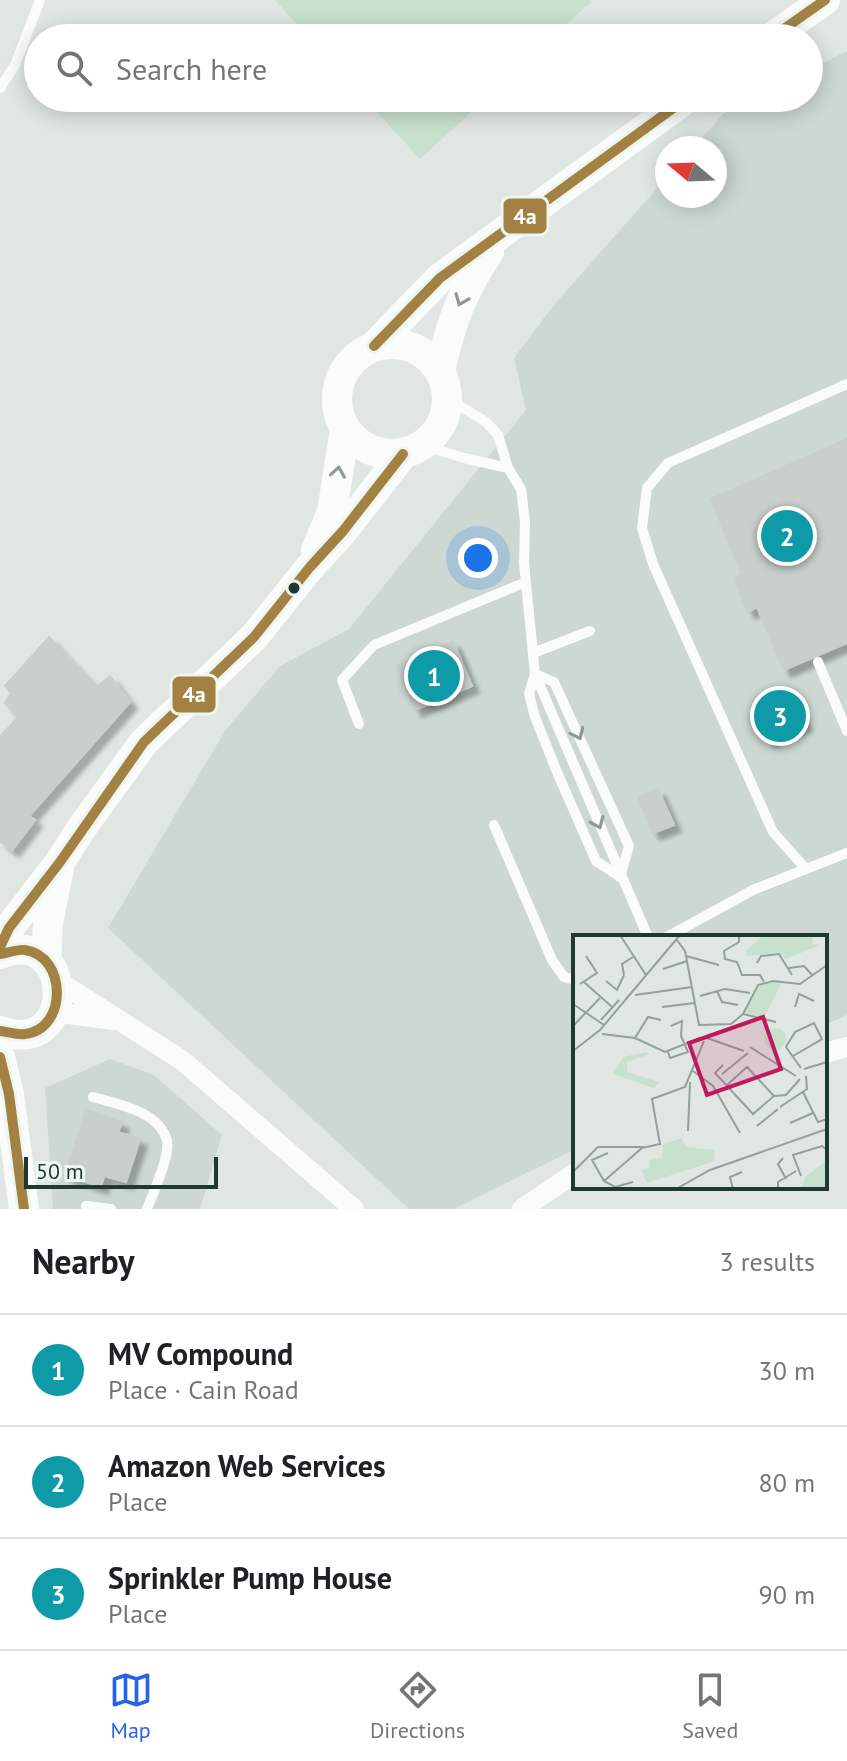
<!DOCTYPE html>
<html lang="en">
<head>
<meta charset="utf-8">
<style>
	body { margin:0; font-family:"PT Sans",sans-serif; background:#f2f2f2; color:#202124 }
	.compass { position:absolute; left:655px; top:136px; width:72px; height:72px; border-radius:50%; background:#fff; box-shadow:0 4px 20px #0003; rotate:289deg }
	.scale { position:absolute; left:24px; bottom:20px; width:194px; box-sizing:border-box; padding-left:8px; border:4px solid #1e3930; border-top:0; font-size:22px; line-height:28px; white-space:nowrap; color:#1e3930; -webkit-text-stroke:6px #edf6f1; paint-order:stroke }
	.you { position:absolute; left:478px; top:558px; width:28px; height:28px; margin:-20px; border:6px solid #fff; border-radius:50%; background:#1a73e8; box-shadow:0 0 0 12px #1a73e833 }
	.badge { display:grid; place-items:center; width:52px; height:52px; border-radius:50%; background:#2563eb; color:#fff; font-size:26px; font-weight:700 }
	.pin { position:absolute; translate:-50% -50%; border:4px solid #fff; box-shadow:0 2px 8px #0006 }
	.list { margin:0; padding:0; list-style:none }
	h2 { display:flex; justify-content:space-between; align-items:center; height:104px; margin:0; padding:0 32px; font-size:34px }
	h2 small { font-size:26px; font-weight:400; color:#757577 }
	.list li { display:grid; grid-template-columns:52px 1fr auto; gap:24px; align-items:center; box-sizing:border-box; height:112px; padding:0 32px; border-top:2px solid #e0e0e0 }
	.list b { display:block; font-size:30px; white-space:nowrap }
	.list p { margin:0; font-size:26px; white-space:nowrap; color:#757577 }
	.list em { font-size:26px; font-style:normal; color:#757577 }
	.icon { flex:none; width:44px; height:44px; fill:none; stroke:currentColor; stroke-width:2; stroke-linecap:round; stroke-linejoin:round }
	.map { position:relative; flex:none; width:847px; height:1209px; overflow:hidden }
	.search { position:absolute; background:#fff; box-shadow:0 4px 20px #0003; left:24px; right:24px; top:24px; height:88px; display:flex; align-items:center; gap:20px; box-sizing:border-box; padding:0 28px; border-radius:44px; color:#757577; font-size:30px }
	.sheet { height:440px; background:#fff }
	nav { display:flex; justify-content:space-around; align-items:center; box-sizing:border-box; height:112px; border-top:2px solid #e0e0e0; background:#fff; font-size:22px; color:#757577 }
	nav a { display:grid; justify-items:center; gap:4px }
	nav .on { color:#2563eb }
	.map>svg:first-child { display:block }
	.built { fill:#cdd8d3 }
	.green { fill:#c8e1ce }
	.building { fill:#c9cfcc; stroke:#c9cfcc; stroke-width:2; filter:url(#shadow) }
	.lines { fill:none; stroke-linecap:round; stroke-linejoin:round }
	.lane { stroke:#fafbfb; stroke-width:10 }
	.street { stroke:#fafbfb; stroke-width:20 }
	.secondary { stroke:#fafbfb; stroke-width:30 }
	.bus-1-casing { stroke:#edf6f1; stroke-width:16 }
	.bus-1 { stroke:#a38142; stroke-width:10 }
	.oneway { stroke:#8c9a96 }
	.bus-dot { fill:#1e3930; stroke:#edf6f1; stroke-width:3 }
	.inset-road { fill:none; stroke:#92a19b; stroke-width:2 }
	.view { fill:#c2185b; fill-opacity:0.15; stroke:#c2185b; stroke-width:4 }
	.inset-edge { fill:none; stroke:#1e3930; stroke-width:4 }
	.line-badge { stroke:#edf6f1; stroke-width:3 }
	.badge-label { font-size:22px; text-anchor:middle; font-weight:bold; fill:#fff }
</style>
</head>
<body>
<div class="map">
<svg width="847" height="1209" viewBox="0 0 847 1209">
	<defs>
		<filter id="shadow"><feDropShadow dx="7" dy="7" stdDeviation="2" flood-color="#0004"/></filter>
	</defs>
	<rect width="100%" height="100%" fill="#e0e7e3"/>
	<path class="built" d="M 847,51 L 847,1015 L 825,1025 L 825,937 L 575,937 L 575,1149 L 454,1209 L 409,1209 L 108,928 L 225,731 L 280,666 L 349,629 L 526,410 L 514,358 L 553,306 L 667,177 L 667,196 L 715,196 L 715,148 L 693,148 L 723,114 L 754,98 L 809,98 L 809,70 Z
		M 110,1059 L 154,1075 L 222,1135 L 200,1209 L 53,1209 L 45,1088 Z"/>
	<path class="green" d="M 275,0 L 589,0 L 591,2 L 552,38 L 309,38 Z
		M 364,98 L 487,98 L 420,159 Z"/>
	<path class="building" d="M 847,439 L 847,643 L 784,670 L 757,607 L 748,612 L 734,578 L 742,574 L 711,499 Z
		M 49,637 L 96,688 L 110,676 L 130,702 L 29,816 L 35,820 L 12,850 L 0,841 L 0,737 L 18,717 L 5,703 L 11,693 L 5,686 Z
		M 453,641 L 472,686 L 415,710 L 397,666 Z
		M 791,693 L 805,724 L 768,740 L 755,708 Z
		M 658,789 L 674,825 L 653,833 L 638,797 Z
		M 86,1110 L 122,1122 L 118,1132 L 140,1139 L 126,1182 L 104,1176 L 101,1187 L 65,1175 Z"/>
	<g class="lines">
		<path class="lane" d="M 0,88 L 15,65 L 40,0
			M 447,398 L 486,422 L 498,435 L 508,468 L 521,489 L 525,522 L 524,563 L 535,674 L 648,937
			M 422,445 L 464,458 L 508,468
			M 533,653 L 590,631
			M 818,662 L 847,731
			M 535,674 L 554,682 L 629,846 L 620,877
			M 535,674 L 529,694 L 535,717 L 557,772 L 596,861 L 619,876
			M 359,724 L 342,680 L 374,645 L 526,582
			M 494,825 L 552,960 L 564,977 L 575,980
			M 806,869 L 773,832 L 653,564 L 642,528 L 647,488 L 668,463 L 847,384
			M 667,937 L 753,890 L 847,853
			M 93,1097 C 117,1104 160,1111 167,1141 C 170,1157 153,1193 147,1209
			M 86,1206 L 111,1209"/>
		<path class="street" d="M 58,981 L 183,1061 L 354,1209
			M 55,1012 L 114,1020
			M 825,1053 L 847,1047
			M 522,1209 L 575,1173"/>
		<path class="secondary" d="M 771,38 L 825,0
			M337 399a55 55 0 1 1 110 0a55 55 0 1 1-110 0Z
			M 374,346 L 440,278 L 687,98
			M 440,371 C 451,323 461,293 489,252
			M 316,550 L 332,512 L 345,429
			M 0,947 L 9,928 L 60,862 L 81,829 L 144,742 L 254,637 L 310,567 L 343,531 L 403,454
			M 0,954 C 75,924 79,1059 0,1031
			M 46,961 L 48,923 L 59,868
			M 0,1057 L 9,1094 L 24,1209"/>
		<g class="bus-1-casing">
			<path id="bus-1" d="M 771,38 L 825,0
				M 374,346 L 440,278 L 687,98
				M 0,947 L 9,928 L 60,862 L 144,742 L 254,637 L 310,567 L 343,531 L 403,454
				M 0,954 C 7,953 18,949 25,950 C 67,956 68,1029 25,1034 C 18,1035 8,1032 0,1031
				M 0,1057 L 9,1094 L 24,1209"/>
		</g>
		<use href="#bus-1" class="bus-1"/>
	</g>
	<defs><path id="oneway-chevron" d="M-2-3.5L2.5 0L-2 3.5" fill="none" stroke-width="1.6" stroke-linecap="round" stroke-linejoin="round" transform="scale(2)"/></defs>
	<g class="oneway">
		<use href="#oneway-chevron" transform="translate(461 300) rotate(112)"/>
		<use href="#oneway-chevron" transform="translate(338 472) rotate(-81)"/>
		<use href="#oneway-chevron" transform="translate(578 734) rotate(65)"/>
		<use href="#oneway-chevron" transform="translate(598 823) rotate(67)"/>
	</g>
	<circle class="bus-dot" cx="294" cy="588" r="7"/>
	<g transform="translate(573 935)">
		<rect width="254" height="254" fill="#e0e7e3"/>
		<path d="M 191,0 L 241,0 L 239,9 L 247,10 L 213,24 L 207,18 L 174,21 L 174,15 ZM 201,46 L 208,49 L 191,83 L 172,78 L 184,52 ZM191 104a11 11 0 1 1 22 0a11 11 0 1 1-22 0ZM 73,117 L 77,119 L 54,127 L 54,137 L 86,147 L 81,153 L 40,139 L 50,122 ZM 109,203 L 113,212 L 141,215 L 142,226 L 74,248 L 68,235 L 77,232 L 76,225 L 89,223 L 90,209 ZM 254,225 L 254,254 L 227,254 L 233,241 Z" fill="#c8e1ce"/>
		<path class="inset-road" d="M 47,0 L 73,40M 166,0 L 166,7 L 151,16 L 152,24 L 164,27 L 169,40 L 187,40 L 191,47M 103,4 L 112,16 L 126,90 L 158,89 L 170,79 L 185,50 L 200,46 L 227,49 L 254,30M 113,21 L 146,30M 184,28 L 188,21 L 206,19 L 219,40M 216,33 L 231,31 L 240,41M 90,34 L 114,26M 51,40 L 49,29 L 60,22M 33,46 L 44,55 L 51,40M 11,47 L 39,72M 7,49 L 24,38 L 13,21M 144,56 L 149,67 L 165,70M 62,60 L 119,52M 127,61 L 152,54 L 177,58M 0,69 L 31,90M 89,72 L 122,68M 222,72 L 226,59 L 241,66M 170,79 L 203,87M 28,85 L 46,65M 0,91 L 27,63M 29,99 L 62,103 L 92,117 L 127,103M 131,102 L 171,116M 62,103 L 75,82 L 88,85M 177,112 L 223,141M 0,116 L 27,95 L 107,0M 95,117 L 97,123 L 115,117 L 108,101 L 109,86 L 98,91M 220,121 L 249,104 L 241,88 L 222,97 L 213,112 L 228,133M 150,130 L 142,138 L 180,179 L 201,161 L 174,132 L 154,150M 231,134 L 254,127M 120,136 L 140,151 L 167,198M 149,139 L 175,118M 230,157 L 245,187 L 254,184M 201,161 L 213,160 L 227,144M 207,172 L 234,154 L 233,141M 217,188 L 240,178M 184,191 L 205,174M 115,196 L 117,147M 210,223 L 205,229 L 213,244M 0,237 L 25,212 L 71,212M 228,241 L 220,220 L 249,211 L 254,215M 31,246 L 19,225 L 35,218M 60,247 L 42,252 L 31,246 L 69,213 L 87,209 L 79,164 L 112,152 L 131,106M 103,254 L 137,235 L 254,194M 160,254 L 157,242 L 169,237M 205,254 L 205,247 L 223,236"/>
		<path class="view" d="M 190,82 L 208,134 L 134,160 L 116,108 Z"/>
		<rect width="254" height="254" class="inset-edge"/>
	</g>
	<g class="line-badge">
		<rect x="502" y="197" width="46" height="38" rx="8" fill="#a38142"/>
		<rect x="171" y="675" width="46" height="39" rx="8" fill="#a38142"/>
	</g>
	<g class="badge-label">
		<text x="525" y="224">4a</text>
		<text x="194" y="702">4a</text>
	</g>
</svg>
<svg class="compass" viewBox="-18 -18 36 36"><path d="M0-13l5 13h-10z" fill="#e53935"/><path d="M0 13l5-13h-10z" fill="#757577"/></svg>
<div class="scale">50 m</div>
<div class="you"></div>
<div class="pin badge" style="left:434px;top:676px;background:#0f9aa8">1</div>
<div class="pin badge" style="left:787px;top:536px;background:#0f9aa8">2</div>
<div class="pin badge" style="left:780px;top:716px;background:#0f9aa8">3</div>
<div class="search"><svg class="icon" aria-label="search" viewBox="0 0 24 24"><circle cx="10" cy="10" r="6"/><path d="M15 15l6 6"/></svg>Search here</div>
</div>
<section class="sheet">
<h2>Nearby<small>3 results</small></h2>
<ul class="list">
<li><span class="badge" style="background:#0f9aa8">1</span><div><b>MV Compound</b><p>Place · Cain Road</p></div><em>30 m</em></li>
<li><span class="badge" style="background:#0f9aa8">2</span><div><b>Amazon Web Services</b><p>Place</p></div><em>80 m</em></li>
<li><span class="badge" style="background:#0f9aa8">3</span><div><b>Sprinkler Pump House</b><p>Place</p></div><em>90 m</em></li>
</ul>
</section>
<nav>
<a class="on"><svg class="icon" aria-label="map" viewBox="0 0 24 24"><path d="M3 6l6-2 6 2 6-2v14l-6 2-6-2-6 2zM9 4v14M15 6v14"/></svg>Map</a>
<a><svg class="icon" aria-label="directions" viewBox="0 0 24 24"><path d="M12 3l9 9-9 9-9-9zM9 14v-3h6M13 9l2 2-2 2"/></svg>Directions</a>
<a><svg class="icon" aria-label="saved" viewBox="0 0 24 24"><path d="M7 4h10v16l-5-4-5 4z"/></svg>Saved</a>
</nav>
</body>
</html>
